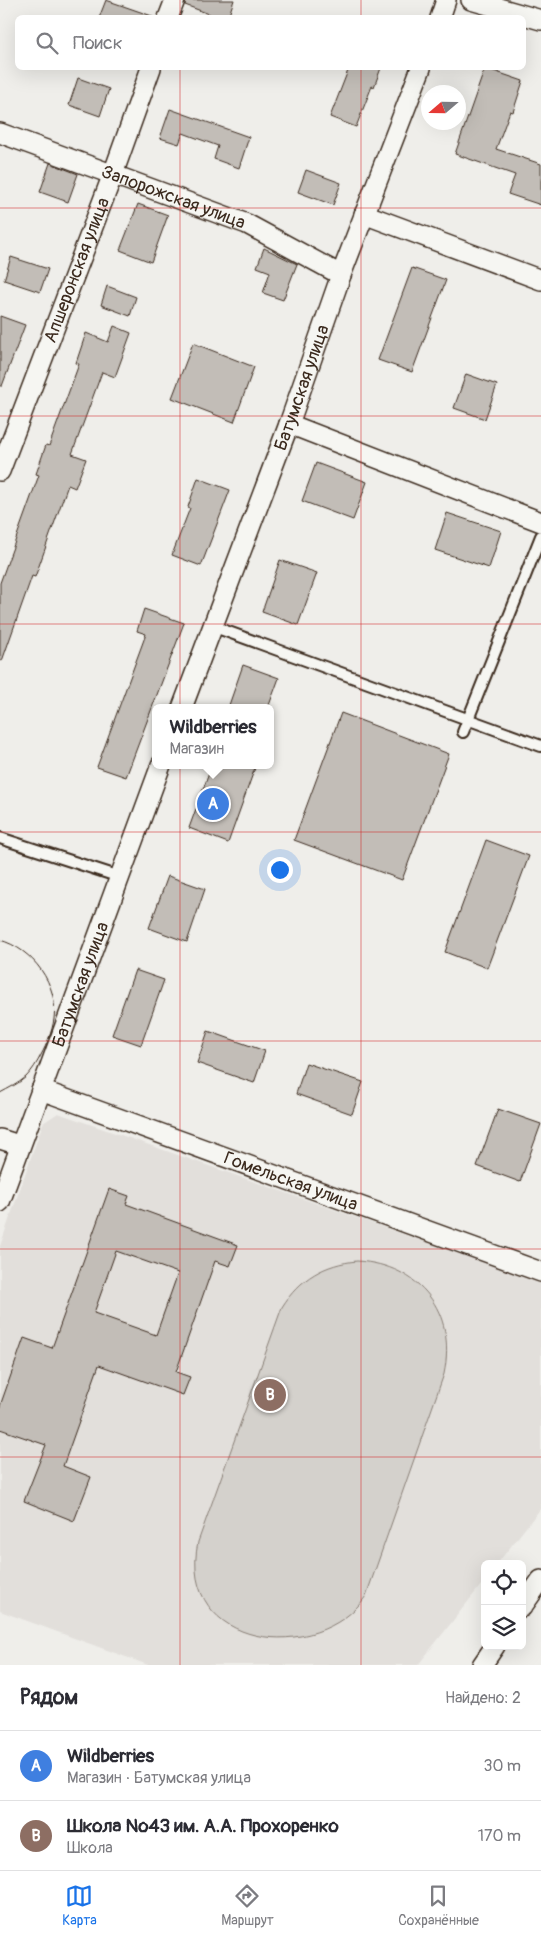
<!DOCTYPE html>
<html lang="ru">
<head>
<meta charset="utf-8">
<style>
	body { margin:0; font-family:Pangolin,sans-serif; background:#f2f2f3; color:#2b2b33 }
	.controls { position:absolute; right:15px; bottom:15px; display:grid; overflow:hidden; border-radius:8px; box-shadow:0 5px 20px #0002 }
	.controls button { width:45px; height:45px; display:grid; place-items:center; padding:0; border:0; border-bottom:1px solid #e1e1e2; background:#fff; color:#2b2b33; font:25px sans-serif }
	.compass { position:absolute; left:421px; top:85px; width:45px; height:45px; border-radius:50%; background:#fff; box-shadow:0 5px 20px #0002; rotate:250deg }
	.you { position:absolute; left:279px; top:869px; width:18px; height:18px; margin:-12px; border:4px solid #fff; border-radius:50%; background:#1a73e8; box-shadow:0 0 0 8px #1a73e833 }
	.badge { display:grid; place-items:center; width:32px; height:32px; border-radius:50%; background:#1a73e8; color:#fff; font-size:16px; font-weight:700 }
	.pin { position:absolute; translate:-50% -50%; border:2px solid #fff; box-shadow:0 1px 5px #0006 }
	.popup { position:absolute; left:152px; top:704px; width:122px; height:65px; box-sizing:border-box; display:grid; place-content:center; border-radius:8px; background:#fff; filter:drop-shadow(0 1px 4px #0005); font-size:16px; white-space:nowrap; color:#7c7c81 }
	.popup b { font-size:19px; color:#2b2b33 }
	.popup::after { content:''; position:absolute; left:50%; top:100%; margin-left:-10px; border:10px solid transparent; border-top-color:#fff }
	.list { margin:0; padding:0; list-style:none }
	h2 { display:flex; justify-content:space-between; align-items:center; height:65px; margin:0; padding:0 20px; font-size:21px }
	h2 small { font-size:16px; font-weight:400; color:#7c7c81 }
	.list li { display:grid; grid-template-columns:32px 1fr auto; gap:15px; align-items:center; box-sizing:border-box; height:70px; padding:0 20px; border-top:1px solid #e1e1e2 }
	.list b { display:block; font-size:19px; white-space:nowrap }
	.list p { margin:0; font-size:16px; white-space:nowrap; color:#7c7c81 }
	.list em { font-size:16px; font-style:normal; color:#7c7c81 }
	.icon { flex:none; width:28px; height:28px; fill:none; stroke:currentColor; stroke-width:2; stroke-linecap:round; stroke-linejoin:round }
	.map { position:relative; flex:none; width:541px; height:1665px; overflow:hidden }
	.search { position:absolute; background:#fff; box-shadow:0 5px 20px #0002; left:15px; right:15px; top:15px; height:55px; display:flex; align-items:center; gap:12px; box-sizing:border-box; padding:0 18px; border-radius:8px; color:#7c7c81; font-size:19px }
	.sheet { height:205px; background:#fff }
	nav { display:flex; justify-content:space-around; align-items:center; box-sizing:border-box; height:70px; border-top:1px solid #e1e1e2; background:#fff; font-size:14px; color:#7c7c81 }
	nav a { display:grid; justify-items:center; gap:2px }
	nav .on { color:#1a73e8 }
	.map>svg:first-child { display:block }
	.built { fill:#e2dfdb }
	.green { fill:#d4d1cc; stroke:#887e75 }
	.building { fill:#c2bdb7; stroke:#3b2a1e; fill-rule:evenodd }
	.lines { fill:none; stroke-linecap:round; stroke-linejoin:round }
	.lane-casing { stroke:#3b2a1e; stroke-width:14 }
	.street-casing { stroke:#3b2a1e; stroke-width:22 }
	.lane { stroke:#f6f6f2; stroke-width:10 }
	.street { stroke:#f6f6f2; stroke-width:19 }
	.tram { stroke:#3b2a1e; stroke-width:1 }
	.grid { fill:none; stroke:#d62828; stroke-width:1; stroke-opacity:0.55 }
	.labels { text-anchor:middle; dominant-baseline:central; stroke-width:5; stroke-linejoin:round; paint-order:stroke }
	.street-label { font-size:18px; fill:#3b2a1e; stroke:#f6f6f2 }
</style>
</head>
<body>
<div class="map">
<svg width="541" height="1665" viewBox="0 0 541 1665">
	<rect width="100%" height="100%" fill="#efeeea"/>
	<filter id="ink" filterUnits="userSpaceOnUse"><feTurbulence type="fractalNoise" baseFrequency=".02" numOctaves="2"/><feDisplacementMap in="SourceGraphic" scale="10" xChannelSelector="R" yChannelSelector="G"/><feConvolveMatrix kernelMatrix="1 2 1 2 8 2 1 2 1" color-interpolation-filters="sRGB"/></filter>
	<g filter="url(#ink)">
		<path class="built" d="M 58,1113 L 541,1282 L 541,1508 L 497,1564 L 485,1564 L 485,1580 L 418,1665 L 148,1665 L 0,1611 L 0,1246 L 43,1123 Z"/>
		<path class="green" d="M 357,1261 C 420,1265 457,1312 444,1374 L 366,1596 C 319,1665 176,1650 198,1542 L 282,1307 C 300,1278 325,1264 357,1261 Z"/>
		<path class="building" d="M 106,0 L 152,16 L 152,18 L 99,18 Z
			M 186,0 L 234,0 L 228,18 L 220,18 L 185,5 Z
			M 349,68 L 381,68 L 374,87 L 372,86 L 356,127 L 330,117 Z
			M 485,68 L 523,81 L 513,112 L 510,111 L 496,149 L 541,164 L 541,205 L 508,194 L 515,175 L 455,154 Z
			M 78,78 L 109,89 L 100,116 L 69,105 Z
			M 170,109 L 249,137 L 239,168 L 214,159 L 218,146 L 183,133 L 179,144 L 160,138 Z
			M 50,163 L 78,174 L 68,202 L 40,192 Z
			M 306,170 L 341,183 L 333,205 L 298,192 Z
			M 138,204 L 168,215 L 151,262 L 120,250 Z
			M 264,248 L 297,264 L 283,300 L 263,293 L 270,272 L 257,267 Z
			M 11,257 L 48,269 L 40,292 L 4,280 Z
			M 412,268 L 446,280 L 412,372 L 378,360 Z
			M 107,286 L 136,297 L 130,316 L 101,305 Z
			M 0,316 L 25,325 L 2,386 L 0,386 Z
			M 114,326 L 131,333 L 115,377 L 102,372 L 72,454 L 86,459 L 75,488 L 68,485 L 35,577 L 32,576 L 2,661 L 0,660 L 0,583 L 39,475 L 36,474 L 46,445 L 49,446 L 79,364 L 76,363 L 86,333 L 108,342 Z
			M 193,343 L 254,367 L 234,422 L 172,398 Z
			M 466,374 L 497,385 L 485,419 L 454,408 Z
			M 316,463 L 367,482 L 353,520 L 302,501 Z
			M 198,478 L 230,490 L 201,566 L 172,555 L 190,508 L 188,507 Z
			M 447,513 L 501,531 L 489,568 L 435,550 Z
			M 280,560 L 317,573 L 298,625 L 262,612 Z
			M 144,609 L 184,623 L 126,777 L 97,767 L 146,634 L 137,631 Z
			M 243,665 L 279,678 L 268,708 L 228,708 Z
			M 341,713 L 449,754 L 402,880 L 294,840 Z
			M 212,765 L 256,765 L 228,843 L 189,828 Z
			M 486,840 L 529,856 L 487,968 L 445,952 Z
			M 168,876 L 205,889 L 187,942 L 149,928 Z
			M 135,970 L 164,980 L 141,1045 L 112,1035 Z
			M 208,1031 L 265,1051 L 254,1083 L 197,1063 Z
			M 306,1063 L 363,1082 L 352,1114 L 296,1094 Z
			M 498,1109 L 541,1124 L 520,1182 L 477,1166 Z
			M 109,1189 L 129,1196 L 126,1204 L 238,1245 L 230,1266 L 215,1261 L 176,1372 L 190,1377 L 183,1395 L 99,1365 L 63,1466 L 91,1477 L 74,1521 L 24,1501 L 46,1445 L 0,1429 L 0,1406 L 24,1338 L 52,1348 ZM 116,1251 L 178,1273 L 156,1335 L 94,1313 Z"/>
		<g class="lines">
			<g class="lane-casing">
				<path id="lane" d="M 212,626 L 541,746
					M 463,732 L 541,536
					M 0,838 L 120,877"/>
			</g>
			<g class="street-casing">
				<g id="street">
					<path d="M 471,0 L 541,20"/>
					<path d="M 168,18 L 175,0"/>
					<path d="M 440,18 L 446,0"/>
					<path id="s1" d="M 0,133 L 247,224 L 341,275"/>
					<path d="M 364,214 L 541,280"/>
					<path d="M 289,424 L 541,522"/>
					<path id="s2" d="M 0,471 L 113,174 L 151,68"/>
					<path id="s3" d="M 182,708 L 289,424 L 341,275 L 421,68"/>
					<path id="s4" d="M 41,1090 L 541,1272"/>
					<path d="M 0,1139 L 19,1145"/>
					<path id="s5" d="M 0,1202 L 161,765"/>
					<path d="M 522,1607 L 541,1580"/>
					<path d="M 482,1665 L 495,1646"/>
				</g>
			</g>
			<use href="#lane" class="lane"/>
			<use href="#street" class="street"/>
			<path class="tram" d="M 0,940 C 33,949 59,985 54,1019 C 52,1032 47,1044 41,1055 C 37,1063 32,1071 26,1077 C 18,1084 9,1088 0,1093"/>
		</g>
	</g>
	<path class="grid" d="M 180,0 L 180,18M 361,0 L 361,18M 180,68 L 180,1665M 361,68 L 361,1665M 0,208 L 541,208M 0,416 L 541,416M 0,624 L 541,624M 0,832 L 541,832M 0,1041 L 541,1041M 0,1249 L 541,1249M 0,1457 L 541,1457"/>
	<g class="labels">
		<g class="street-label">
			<text stroke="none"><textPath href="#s1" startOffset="185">Запорожская улица</textPath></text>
			<text stroke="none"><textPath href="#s2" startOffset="215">Апшеронская улица</textPath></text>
			<text stroke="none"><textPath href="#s3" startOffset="342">Батумская улица</textPath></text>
			<text stroke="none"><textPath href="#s5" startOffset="232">Батумская улица</textPath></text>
			<text stroke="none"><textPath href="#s4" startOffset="266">Гомельская улица</textPath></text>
		</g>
	</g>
</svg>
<div class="controls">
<button><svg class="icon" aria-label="locate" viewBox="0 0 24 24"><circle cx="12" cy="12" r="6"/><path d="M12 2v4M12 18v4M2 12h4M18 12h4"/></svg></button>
<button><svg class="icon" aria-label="layers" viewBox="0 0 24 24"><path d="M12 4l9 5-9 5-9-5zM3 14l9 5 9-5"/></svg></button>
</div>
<svg class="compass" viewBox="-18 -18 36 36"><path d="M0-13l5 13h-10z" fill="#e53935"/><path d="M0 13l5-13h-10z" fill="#7c7c81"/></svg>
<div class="you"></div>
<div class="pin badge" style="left:213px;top:804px;background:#3f7fe0">A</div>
<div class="popup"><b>Wildberries</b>Магазин</div>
<div class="pin badge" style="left:270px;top:1395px;background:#8d6e63">B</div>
<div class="search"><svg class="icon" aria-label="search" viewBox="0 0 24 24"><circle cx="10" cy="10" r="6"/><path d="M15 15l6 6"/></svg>Поиск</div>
</div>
<section class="sheet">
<h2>Рядом<small>Найдено: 2</small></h2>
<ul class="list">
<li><span class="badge" style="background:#3f7fe0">A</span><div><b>Wildberries</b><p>Магазин · Батумская улица</p></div><em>30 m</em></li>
<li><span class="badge" style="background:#8d6e63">B</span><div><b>Школа №43 им. А.А. Прохоренко</b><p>Школа</p></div><em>170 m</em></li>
</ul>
</section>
<nav>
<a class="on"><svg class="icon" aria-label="map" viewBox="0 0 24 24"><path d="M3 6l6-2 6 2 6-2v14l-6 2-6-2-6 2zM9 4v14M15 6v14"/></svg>Карта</a>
<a><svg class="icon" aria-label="directions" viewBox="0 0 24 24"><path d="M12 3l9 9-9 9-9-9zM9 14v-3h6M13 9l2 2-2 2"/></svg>Маршрут</a>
<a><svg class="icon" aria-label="saved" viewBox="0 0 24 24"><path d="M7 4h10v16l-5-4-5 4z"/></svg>Сохранённые</a>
</nav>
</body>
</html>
